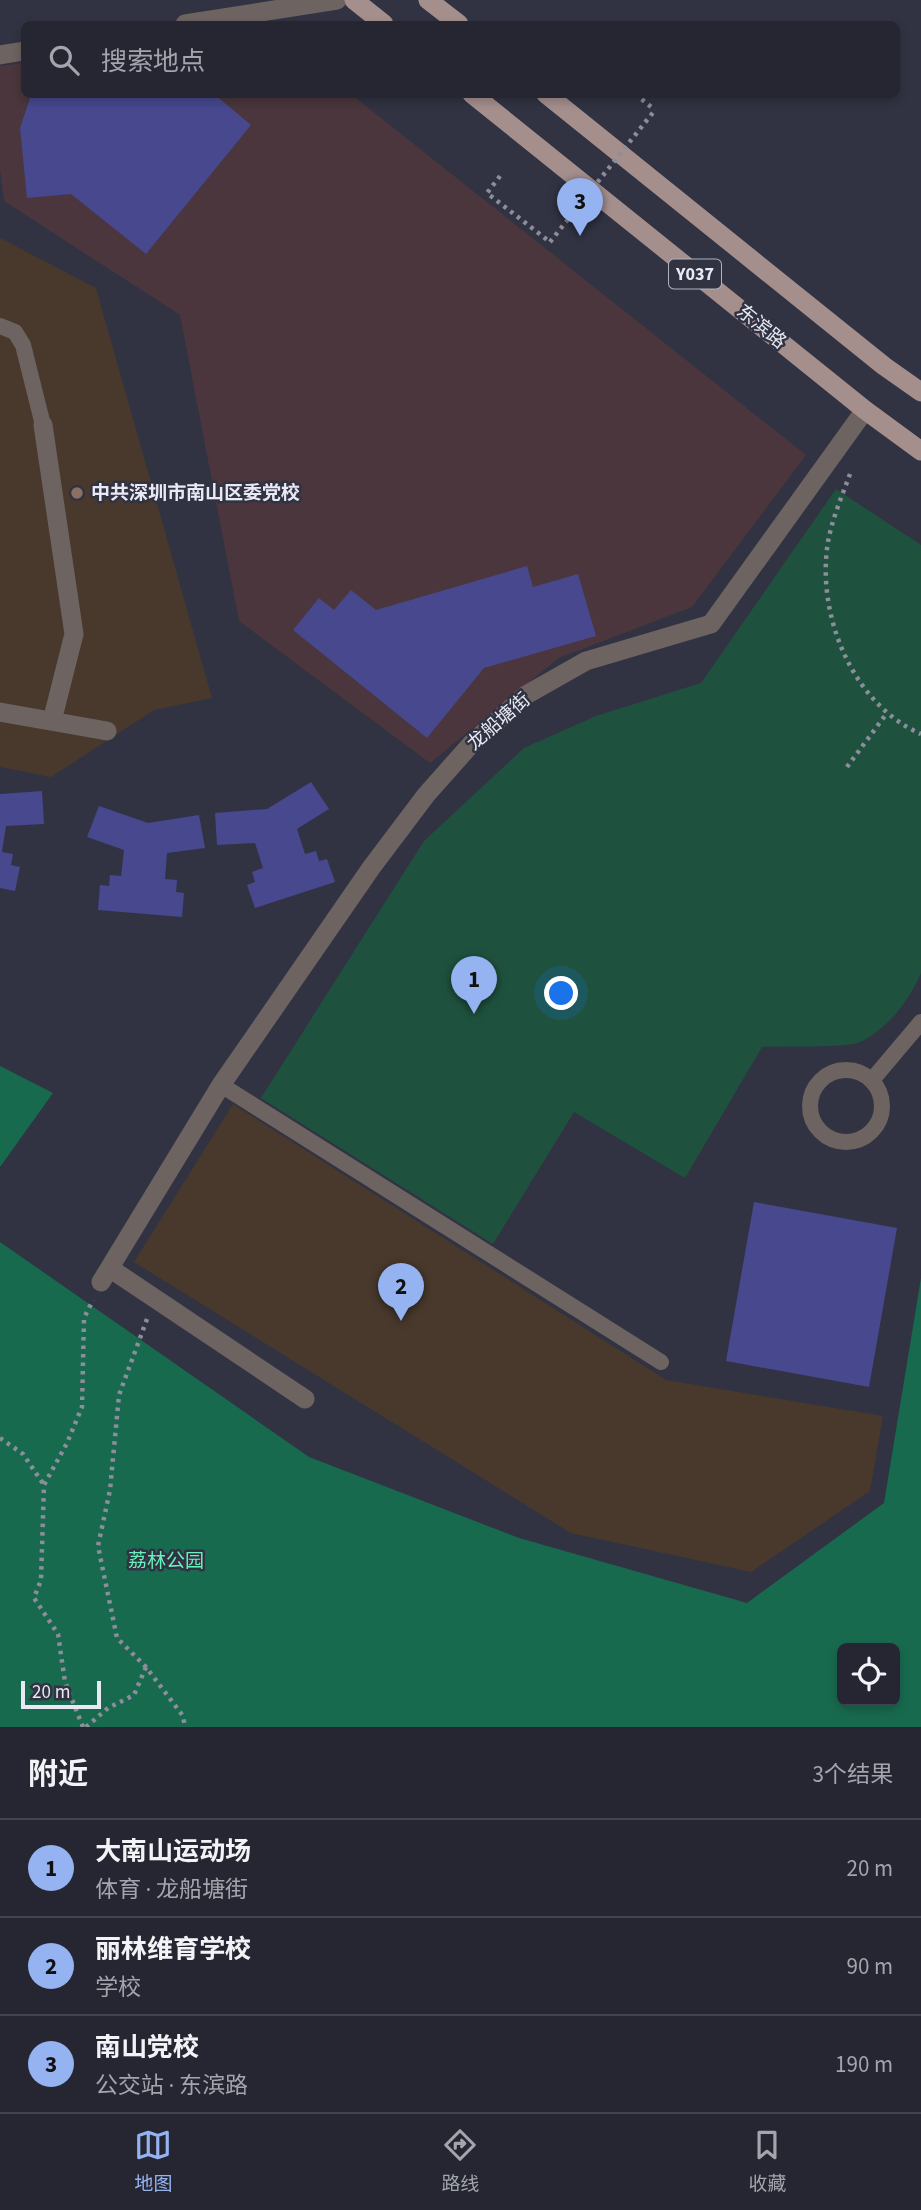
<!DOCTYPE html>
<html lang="zh">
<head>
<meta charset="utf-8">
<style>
	body { margin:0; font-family:"Source Sans 3","Noto Sans SC",sans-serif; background:#2d2e3a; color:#f1f3f6 }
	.controls { position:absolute; right:21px; bottom:21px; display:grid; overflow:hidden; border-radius:10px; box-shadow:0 4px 10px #0003 }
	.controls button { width:63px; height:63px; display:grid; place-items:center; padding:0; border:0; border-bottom:2px solid #42434d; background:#252632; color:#f1f3f6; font:35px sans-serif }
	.scale { position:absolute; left:21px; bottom:18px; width:80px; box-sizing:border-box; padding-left:7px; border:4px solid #e8e9f4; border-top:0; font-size:19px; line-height:24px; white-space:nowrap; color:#e8e9f4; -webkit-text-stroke:5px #313343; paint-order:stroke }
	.you { position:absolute; left:562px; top:994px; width:24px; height:24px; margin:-18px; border:5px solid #fff; border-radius:50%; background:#1a73e8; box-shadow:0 0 0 10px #1a73e833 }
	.badge { display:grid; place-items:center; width:46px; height:46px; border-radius:50%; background:#95b2f1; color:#111; font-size:23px; font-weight:700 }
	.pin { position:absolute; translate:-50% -58px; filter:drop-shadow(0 2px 4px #0008) }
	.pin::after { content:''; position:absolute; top:37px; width:24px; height:21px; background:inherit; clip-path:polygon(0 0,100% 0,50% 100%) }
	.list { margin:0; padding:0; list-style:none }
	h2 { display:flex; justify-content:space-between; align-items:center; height:91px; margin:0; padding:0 28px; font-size:30px }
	h2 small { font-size:23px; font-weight:400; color:#a3a5ac }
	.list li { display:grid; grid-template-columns:46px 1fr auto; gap:21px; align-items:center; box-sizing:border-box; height:98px; padding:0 28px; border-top:2px solid #42434d }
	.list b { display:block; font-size:26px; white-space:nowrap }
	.list p { margin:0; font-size:23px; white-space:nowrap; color:#a3a5ac }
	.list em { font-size:23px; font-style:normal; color:#a3a5ac }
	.icon { flex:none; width:38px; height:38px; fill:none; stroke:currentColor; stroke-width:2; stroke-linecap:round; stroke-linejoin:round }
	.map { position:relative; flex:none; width:921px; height:1727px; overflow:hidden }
	.search { position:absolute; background:#252632; box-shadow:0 4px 10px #0003; left:21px; right:21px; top:21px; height:77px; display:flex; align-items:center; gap:18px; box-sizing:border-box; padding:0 24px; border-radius:10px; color:#a3a5ac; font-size:26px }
	.sheet { height:385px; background:#252632 }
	nav { display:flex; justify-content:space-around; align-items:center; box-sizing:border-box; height:98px; border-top:2px solid #42434d; background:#252632; font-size:19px; color:#a3a5ac }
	nav a { display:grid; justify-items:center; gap:4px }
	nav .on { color:#95b2f1 }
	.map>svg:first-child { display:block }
	.commercial { fill:#4a363c }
	.education { fill:#48392c }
	.green { fill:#1f523e }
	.forest { fill:#186a4e; fill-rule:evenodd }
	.building { fill:#47488e }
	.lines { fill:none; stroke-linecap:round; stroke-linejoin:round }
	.path { stroke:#8c8e9b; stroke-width:4.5; stroke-dasharray:3.5 5; stroke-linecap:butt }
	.service { stroke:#6d6361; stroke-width:16 }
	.minor { stroke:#6d6361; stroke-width:19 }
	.primary { stroke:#a48f8d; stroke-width:19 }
	.path-bridge { stroke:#8c8e9b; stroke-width:4.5; stroke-dasharray:3.5 5; stroke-linecap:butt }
	.education-dot { fill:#8d6e63; stroke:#313343; stroke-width:2.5 }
	.labels { text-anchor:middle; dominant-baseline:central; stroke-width:5; stroke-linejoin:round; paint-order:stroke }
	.shield { fill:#313343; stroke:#b1b2bf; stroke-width:2 }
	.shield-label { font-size:18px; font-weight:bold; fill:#e8e9f4 }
	.street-label { font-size:19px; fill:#e8e9f4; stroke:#313343 }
	.poi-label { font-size:19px; font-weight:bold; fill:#e8e9f4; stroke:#313343; text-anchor:start }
	.park-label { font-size:19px; fill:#68f1bb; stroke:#313343 }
</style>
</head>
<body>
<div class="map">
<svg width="921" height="1727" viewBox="0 0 921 1727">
	<rect width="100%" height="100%" fill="#313343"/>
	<path class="commercial" d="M 24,63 L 24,94 L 352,95 L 806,455 L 692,607 L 559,658 L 430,763 L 239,621 L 180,315 L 4,201 L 0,169 L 0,66 Z"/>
	<path class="education" d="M 0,238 L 96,288 L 212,698 L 154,710 L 51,777 L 0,767 Z
		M 233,1104 L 666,1380 L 883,1416 L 870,1491 L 751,1572 L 571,1533 L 134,1262 Z"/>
	<path class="green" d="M 836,489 L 921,545 L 921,973 C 909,1000 888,1029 860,1042 C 849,1048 780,1046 762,1047 L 685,1178 L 574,1112 L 493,1244 L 261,1098 L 424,841 L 524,748 L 596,716 L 701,683 Z"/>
	<path class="forest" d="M 0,1066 L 53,1093 L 0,1167 Z
		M 0,1242 L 309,1457 L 519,1538 L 747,1603 L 884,1503 L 921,1278 L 921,1727 L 0,1727 ZM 842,1648 L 895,1648 L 895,1701 L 842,1701 Z"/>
	<path class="building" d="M 58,94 L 214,94 L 251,125 L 146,254 L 71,194 L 27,198 L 20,128 L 30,98 Z
		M 527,566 L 533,587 L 578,574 L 596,636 L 484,668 L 427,738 L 293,630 L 319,598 L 334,610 L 351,590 L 376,610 Z
		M 311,782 L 329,809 L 297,829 L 305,854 L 316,851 L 319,861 L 327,859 L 335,882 L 255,908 L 247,885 L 255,882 L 252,872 L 263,868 L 255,843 L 217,845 L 215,813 L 267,809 Z
		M 42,791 L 44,824 L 6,826 L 2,852 L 13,854 L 11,865 L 20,867 L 15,891 L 0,888 L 0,794 Z
		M 99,806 L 148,823 L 199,815 L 205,848 L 167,853 L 165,879 L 177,880 L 176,892 L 184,893 L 182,917 L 98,910 L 100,885 L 109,886 L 110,875 L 121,876 L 124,850 L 87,837 Z
		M 754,1202 L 897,1228 L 869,1387 L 726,1361 Z"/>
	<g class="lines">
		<path class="path" d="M 635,94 L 655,110
			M 500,176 L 487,193 L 550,242
			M 850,474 C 842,496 832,519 828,542 C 816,614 852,704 921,734
			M 847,767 L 887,713
			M 147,1319 L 119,1395 L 110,1490 L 98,1546 L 117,1638 L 146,1667 L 183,1716 L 185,1727
			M 0,1438 L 23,1454 L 44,1485
			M 83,1727 L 65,1682 L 58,1634 L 34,1598 L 41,1580 L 44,1485 L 67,1443 L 82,1407 L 84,1318 L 93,1300
			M 86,1727 L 108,1708 L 134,1695 L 146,1667"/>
		<path class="service" d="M 0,326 L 15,332 L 23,345 L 43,425
			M810 1106a36 36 0 1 1 72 0a36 36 0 1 1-72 0Z
			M 872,1080 L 921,1022
			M 221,1085 L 661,1362"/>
		<path class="minor" d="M 185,24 L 337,0
			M 0,55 L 24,51
			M 43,425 L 74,634 L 52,721
			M 0,712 L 107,731
			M 111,1269 L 305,1399
			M 101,1282 L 221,1085 L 371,868 L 426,795 L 473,742 L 526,695 L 586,661 L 711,624 L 865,410"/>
		<path class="primary" d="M 354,0 L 384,24
			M 428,0 L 459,24
			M 472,94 L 865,410 L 921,451
			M 546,94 L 884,366 L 921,392"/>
		<path class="path-bridge" d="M 550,242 L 655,110"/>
	</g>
	<circle class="education-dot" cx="77" cy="493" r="7"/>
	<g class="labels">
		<rect class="shield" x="669" y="259.5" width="52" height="29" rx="5"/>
		<g class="shield-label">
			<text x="695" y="274">Y037</text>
		</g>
		<g class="street-label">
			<text transform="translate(761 327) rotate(39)">东滨路</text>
			<text transform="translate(499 722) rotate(-41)">龙船塘街</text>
		</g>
		<g class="poi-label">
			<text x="91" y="493">中共深圳市南山区委党校</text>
		</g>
		<g class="park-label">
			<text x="166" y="1561">荔林公园</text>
		</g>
	</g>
</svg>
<div class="controls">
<button><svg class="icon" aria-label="locate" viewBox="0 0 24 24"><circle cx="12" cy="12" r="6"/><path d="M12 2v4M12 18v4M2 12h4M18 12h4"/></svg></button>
</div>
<div class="scale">20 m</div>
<div class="you"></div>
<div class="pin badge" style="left:474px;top:1014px">1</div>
<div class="pin badge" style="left:401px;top:1321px">2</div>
<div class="pin badge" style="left:580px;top:236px">3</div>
<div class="search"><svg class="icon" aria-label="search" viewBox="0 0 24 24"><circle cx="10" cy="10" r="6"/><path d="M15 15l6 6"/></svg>搜索地点</div>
</div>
<section class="sheet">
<h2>附近<small>3个结果</small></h2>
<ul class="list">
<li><span class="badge">1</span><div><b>大南山运动场</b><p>体育 · 龙船塘街</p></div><em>20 m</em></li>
<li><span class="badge">2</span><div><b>丽林维育学校</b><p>学校</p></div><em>90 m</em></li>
<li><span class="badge">3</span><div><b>南山党校</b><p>公交站 · 东滨路</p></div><em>190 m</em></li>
</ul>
</section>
<nav>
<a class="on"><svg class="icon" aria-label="map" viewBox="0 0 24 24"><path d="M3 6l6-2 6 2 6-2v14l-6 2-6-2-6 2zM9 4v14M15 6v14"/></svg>地图</a>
<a><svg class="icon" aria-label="directions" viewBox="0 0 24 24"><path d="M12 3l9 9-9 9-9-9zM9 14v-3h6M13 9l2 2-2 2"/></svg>路线</a>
<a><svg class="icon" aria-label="saved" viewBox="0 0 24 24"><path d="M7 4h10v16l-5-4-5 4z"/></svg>收藏</a>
</nav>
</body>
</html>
